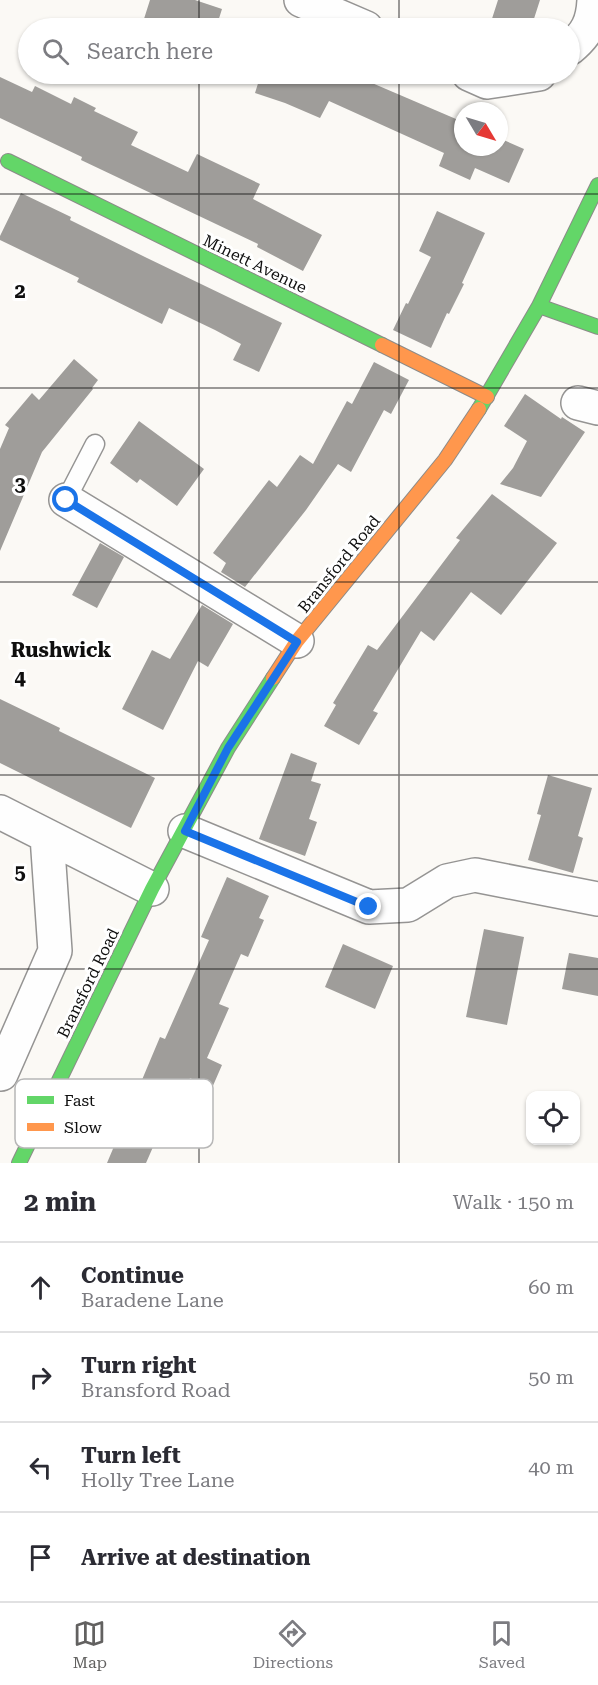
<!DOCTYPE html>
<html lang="en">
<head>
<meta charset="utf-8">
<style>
	body { margin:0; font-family:"Roboto Serif",serif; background:#f7f7f7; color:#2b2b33 }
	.controls { position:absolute; right:18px; bottom:18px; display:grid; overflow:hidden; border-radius:12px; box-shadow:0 2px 4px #0004 }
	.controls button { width:54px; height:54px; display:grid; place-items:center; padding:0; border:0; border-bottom:2px solid #e1e1e2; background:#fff; color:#2b2b33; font:30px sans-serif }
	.compass { position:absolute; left:454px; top:102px; width:54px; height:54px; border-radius:50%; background:#fff; box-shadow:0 2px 4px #0004; rotate:128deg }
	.stop { position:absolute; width:18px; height:18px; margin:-14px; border:4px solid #1a73e8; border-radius:50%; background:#fff }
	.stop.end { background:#1a73e8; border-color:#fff; box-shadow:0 2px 6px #0008 }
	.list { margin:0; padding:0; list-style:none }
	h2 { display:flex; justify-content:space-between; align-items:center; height:78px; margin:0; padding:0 24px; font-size:26px }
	h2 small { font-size:20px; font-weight:400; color:#7c7c81 }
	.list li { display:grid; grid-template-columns:39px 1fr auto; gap:18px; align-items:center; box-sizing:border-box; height:90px; padding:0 24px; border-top:2px solid #e1e1e2 }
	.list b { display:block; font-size:22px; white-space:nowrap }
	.list p { margin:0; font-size:20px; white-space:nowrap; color:#7c7c81 }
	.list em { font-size:20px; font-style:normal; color:#7c7c81 }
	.icon { flex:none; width:33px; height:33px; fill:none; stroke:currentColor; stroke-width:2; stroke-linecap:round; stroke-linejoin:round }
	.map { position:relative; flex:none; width:598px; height:1163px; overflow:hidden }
	.search { position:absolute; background:#fff; box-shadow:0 2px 4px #0004; left:18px; right:18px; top:18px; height:66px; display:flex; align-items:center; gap:15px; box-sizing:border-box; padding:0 21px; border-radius:33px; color:#7c7c81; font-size:22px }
	.sheet { height:438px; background:#fff }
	nav { display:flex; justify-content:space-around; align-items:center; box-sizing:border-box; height:84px; border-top:2px solid #e1e1e2; background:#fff; font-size:16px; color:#7c7c81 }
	nav a { display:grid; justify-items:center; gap:3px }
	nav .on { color:#626160 }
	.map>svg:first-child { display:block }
	.building { fill:#9f9d9a }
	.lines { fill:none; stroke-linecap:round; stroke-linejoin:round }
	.lane-casing { stroke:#959493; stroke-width:21 }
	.street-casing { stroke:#959493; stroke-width:36 }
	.fast-casing { stroke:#8c8b89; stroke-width:16 }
	.slow-casing { stroke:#8c8b89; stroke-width:16 }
	.lane { stroke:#fefefe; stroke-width:18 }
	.street { stroke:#fefefe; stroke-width:33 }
	.fast { stroke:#63d668; stroke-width:14 }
	.slow { stroke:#ff974d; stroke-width:14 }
	.route { stroke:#1a73e8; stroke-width:8 }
	.grid { fill:none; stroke:#0f0f0f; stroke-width:1.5; stroke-opacity:0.55 }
	.labels { text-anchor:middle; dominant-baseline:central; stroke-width:6; stroke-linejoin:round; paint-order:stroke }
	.street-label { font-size:16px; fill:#0f0f0f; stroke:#fff }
	.quarter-label { font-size:20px; font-weight:bold; fill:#0f0f0f; stroke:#fff }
	.key { fill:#fff; stroke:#b7b7b7; stroke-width:1.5 }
	.key-label { font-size:16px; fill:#0f0f0f }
	.grid-label { font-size:20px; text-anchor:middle; font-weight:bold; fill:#0f0f0f; stroke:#fff; stroke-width:6; stroke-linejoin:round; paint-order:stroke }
</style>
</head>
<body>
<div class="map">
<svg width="598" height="1163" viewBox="0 0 598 1163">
	<rect width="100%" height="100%" fill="#fbf9f5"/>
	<path class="building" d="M 150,0 L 195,0 L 222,9 L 216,28 L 162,28 L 143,22 Z
		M 498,0 L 540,0 L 531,28 L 489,28 Z
		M 261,74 L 351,74 L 463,122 L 463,147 L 499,147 L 499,138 L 524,149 L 509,183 L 475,168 L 470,180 L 439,166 L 444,153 L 329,101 L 320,118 L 285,103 L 255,93 Z
		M 0,77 L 32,92 L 35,86 L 71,104 L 74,97 L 96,108 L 94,111 L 138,132 L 131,145 L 188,172 L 197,154 L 260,184 L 253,199 L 322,235 L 303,271 L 257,247 L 258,244 L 81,160 L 82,157 L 0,118 Z
		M 21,193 L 71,217 L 70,220 L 147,258 L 282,323 L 259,372 L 233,360 L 241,344 L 215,330 L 169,308 L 162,324 L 77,282 L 79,278 L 0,240 L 0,236 Z
		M 437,211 L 485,233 L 462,283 L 464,284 L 449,314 L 447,313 L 431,348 L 393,330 L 406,303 L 408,304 L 431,257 L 419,251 Z
		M 74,359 L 98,380 L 92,388 L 93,389 L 42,452 L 0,551 L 0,449 L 9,428 L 5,425 L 32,393 L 39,400 Z
		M 374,362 L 409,380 L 391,414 L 384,410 L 351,472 L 338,464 L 306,510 L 245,587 L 221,572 L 226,563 L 213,553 L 269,480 L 277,487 L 300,455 L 313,464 L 347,401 L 352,404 Z
		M 525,394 L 561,419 L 562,417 L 585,432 L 541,497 L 500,484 L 513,468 L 527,441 L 504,426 Z
		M 139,421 L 204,469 L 177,506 L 140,479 L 137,483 L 110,463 Z
		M 492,494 L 557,543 L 501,615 L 471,592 L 434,641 L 421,631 L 373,711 L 378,713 L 359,745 L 324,726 L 336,705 L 333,703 L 368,645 L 377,650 L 460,540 L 456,538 Z
		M 100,543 L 124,557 L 97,608 L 72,595 Z
		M 202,605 L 233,624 L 208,667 L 198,661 L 163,730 L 122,709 L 152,650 L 170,659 Z
		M 0,699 L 60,728 L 59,731 L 155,778 L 131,828 L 0,763 Z
		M 291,753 L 317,763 L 311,781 L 321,784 L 309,819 L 317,822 L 305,856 L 259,839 Z
		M 548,775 L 592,788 L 578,836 L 583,838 L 573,873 L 528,860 L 541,815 L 537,814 Z
		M 227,877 L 269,896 L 259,918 L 264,920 L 248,957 L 241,954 L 219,1004 L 229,1008 L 207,1058 L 222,1065 L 212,1088 L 190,1078 L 184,1093 L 178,1090 L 146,1163 L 107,1163 L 160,1037 L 165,1039 L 209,940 L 201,937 Z
		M 484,929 L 524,937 L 507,1025 L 466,1017 Z
		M 343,944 L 393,966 L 375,1009 L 325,987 Z
		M 569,953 L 598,958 L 598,996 L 562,989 Z"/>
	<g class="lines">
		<g class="lane-casing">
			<path id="lane" d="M 66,500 L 95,444"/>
		</g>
		<g class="street-casing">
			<path id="street" d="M 301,0 L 366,28
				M 570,48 C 587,34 593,22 594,0
				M 469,74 L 487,82 L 539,74
				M 578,403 L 598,408
				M 66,500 L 297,641
				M 0,812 L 152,889
				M 185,831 L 369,907 L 408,905 L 447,881 L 475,875 L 598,899
				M 1,1074 L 55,951 L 47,836"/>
		</g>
		<g class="fast-casing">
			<path id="fast" d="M 8,161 L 382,345
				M 539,306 L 598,327
				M 479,409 L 539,306 L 598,185
				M 19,1163 L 152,889 L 228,748 L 273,678"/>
		</g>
		<g class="slow-casing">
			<path id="slow" d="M 382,345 L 487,397
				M 273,678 L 297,641 L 445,460 L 479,409"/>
		</g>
		<use href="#lane" class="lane"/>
		<use href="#street" class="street"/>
		<use href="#fast" class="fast"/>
		<use href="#slow" class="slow"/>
	</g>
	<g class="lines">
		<path class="route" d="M 66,500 L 297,642 L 228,748 L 185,831 L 369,907"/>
	</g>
	<path class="grid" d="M 199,0 L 199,28M 399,0 L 399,28M 199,74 L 199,1163M 399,74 L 399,1163M 0,194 L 598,194M 0,388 L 598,388M 0,582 L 598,582M 0,775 L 598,775M 0,969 L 598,969"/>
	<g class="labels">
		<g class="street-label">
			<text transform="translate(255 264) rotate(26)">Minett Avenue</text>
			<text transform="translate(339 564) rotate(-51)">Bransford Road</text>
			<text transform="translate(88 983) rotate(-64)">Bransford Road</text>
		</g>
		<g class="quarter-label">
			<text x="61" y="650">Rushwick</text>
		</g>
	</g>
	<rect x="15" y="1079" width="198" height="69" rx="9" class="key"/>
	<rect x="27" y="1096" width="27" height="8" fill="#63d668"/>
	<rect x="27" y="1123" width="27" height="8" fill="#ff974d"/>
	<g class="key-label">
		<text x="64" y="1106">Fast</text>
		<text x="64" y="1133">Slow</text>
	</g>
	<g class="grid-label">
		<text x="20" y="298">2</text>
		<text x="20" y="491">3</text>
		<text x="20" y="685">4</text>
		<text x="20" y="879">5</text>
	</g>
</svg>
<div class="controls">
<button><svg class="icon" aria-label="locate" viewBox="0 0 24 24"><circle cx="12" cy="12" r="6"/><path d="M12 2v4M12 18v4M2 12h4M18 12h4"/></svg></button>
</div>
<svg class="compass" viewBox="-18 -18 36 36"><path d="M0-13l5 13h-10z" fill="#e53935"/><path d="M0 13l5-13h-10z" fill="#7c7c81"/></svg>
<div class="stop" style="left:66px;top:500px"></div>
<div class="stop end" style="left:369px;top:907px"></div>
<div class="search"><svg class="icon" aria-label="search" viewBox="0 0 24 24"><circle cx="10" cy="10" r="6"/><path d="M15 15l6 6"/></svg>Search here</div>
</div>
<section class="sheet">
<h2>2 min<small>Walk · 150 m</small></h2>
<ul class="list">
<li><svg class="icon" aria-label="ahead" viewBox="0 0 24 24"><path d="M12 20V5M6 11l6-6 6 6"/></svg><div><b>Continue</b><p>Baradene Lane</p></div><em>60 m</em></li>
<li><svg class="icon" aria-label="right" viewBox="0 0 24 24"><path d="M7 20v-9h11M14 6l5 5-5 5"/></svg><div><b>Turn right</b><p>Bransford Road</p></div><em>50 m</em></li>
<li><svg class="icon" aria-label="left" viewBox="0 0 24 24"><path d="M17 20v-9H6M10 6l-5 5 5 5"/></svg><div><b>Turn left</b><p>Holly Tree Lane</p></div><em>40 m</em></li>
<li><svg class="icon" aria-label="arrive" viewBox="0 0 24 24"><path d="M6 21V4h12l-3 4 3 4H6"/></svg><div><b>Arrive at destination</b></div></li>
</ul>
</section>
<nav>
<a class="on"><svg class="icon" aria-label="map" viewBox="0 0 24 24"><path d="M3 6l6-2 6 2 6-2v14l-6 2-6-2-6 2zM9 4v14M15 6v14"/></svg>Map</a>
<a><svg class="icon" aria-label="directions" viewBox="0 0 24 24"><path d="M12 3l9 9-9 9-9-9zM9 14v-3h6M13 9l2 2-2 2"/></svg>Directions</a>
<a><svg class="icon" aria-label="saved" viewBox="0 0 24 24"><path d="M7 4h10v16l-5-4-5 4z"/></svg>Saved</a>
</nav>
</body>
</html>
